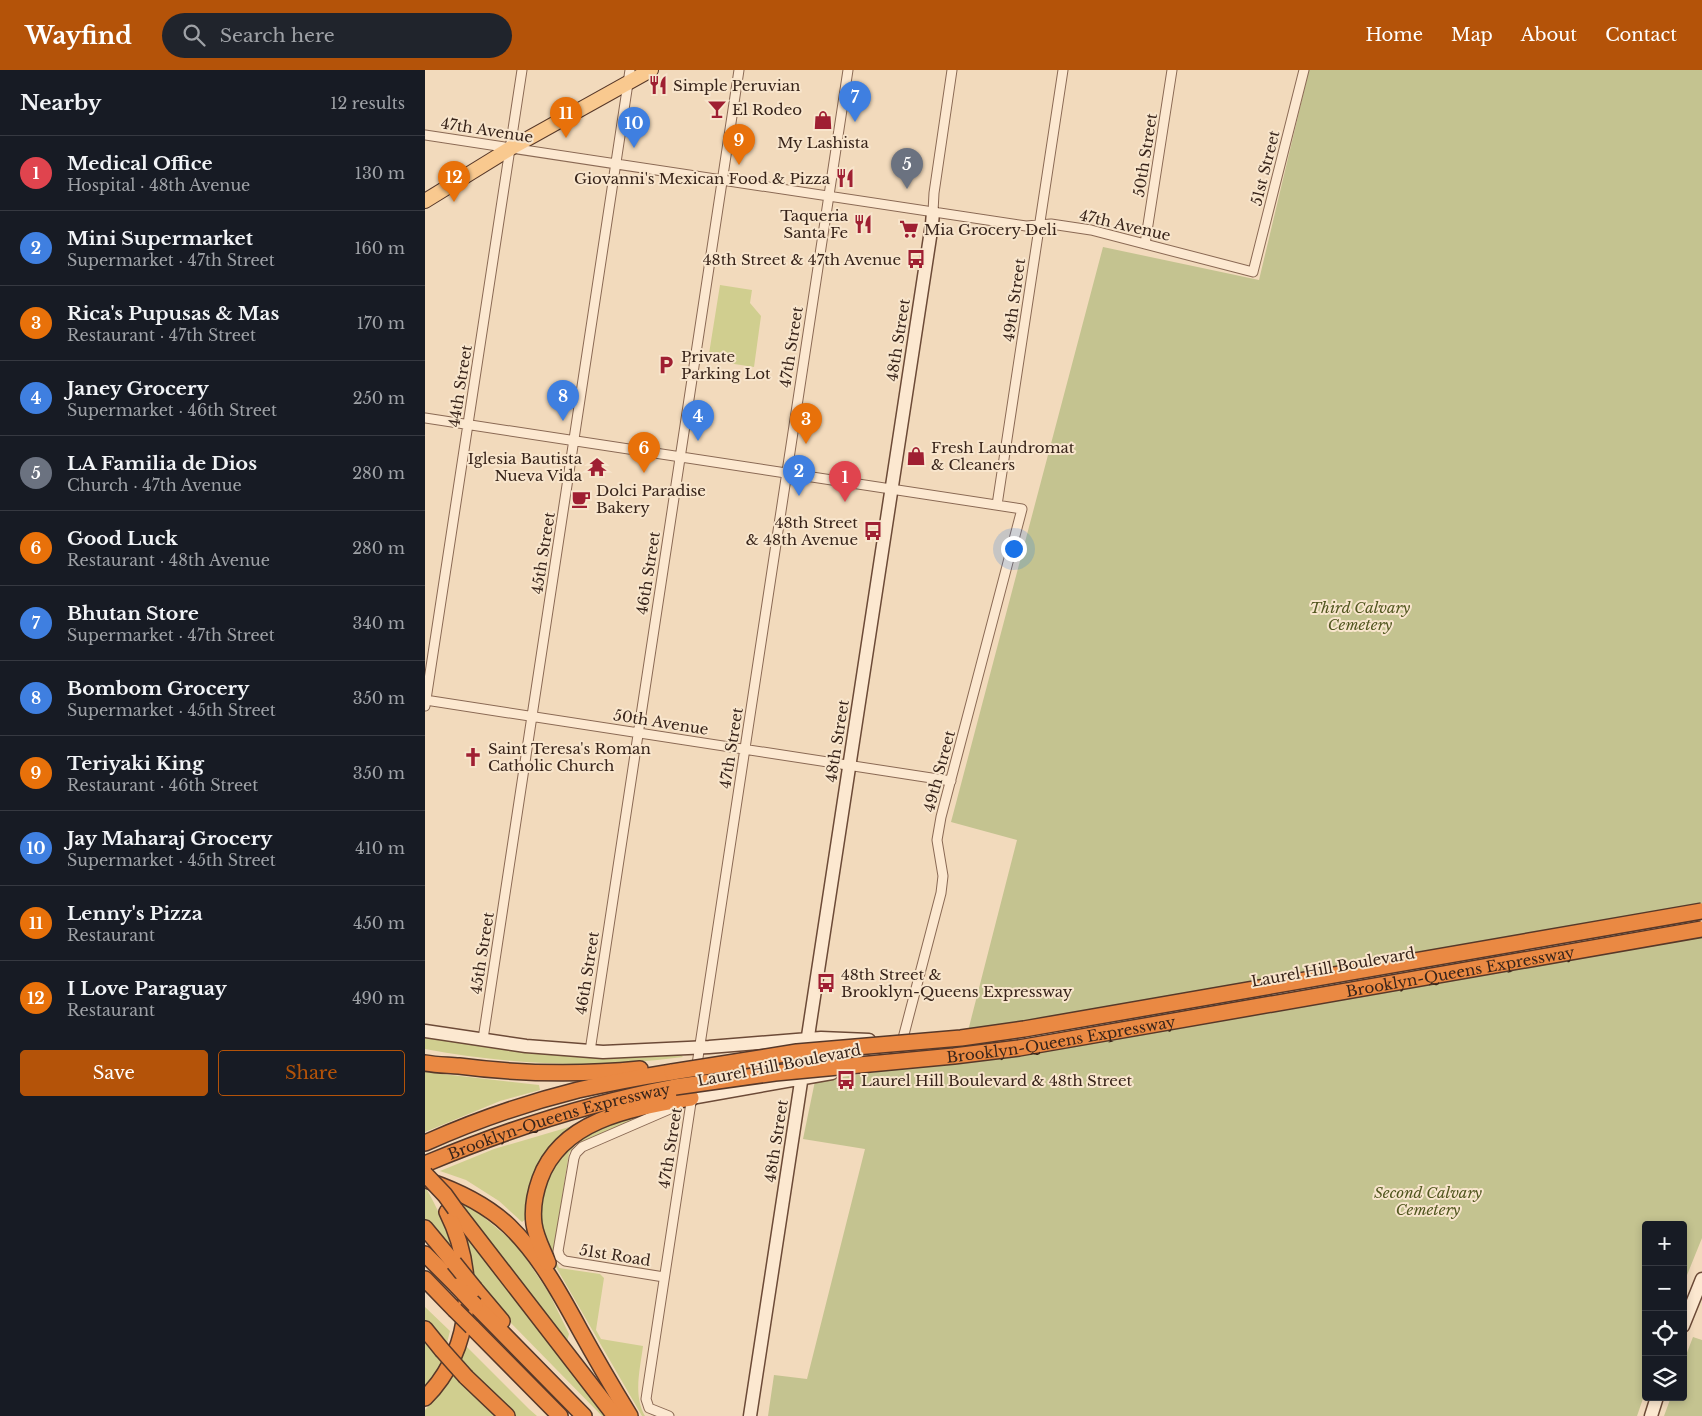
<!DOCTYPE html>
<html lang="en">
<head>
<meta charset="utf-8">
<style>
	body { margin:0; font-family:"Libre Baskerville",serif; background:#20242c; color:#f1f3f6 }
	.controls { position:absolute; right:15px; bottom:15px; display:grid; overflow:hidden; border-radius:5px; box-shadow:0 2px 8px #0003 }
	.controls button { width:45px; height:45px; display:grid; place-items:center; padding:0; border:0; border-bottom:1px solid #363941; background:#171b24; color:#f1f3f6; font:25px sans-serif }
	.you { position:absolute; left:588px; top:478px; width:18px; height:18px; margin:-12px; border:4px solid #fff; border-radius:50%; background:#1a73e8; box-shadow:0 0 0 8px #1a73e833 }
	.badge { display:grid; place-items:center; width:32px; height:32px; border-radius:50%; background:#b45309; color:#fff; font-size:16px; font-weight:700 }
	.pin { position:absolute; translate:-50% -41px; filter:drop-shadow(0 1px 2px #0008) }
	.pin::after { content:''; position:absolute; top:26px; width:18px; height:15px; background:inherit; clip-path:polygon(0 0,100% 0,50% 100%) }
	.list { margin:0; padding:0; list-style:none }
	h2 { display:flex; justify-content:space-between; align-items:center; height:65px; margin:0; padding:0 20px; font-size:21px }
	h2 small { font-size:16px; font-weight:400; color:#9ea1a6 }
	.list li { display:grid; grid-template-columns:32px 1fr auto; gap:15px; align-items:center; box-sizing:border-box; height:75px; padding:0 20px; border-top:1px solid #363941 }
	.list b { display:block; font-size:19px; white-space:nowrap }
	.list p { margin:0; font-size:16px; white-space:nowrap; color:#9ea1a6 }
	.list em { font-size:16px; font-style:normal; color:#9ea1a6 }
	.actions { display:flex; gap:10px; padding:15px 20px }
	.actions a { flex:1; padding:11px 0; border:1px solid #b45309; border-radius:5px; text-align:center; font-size:18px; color:#b45309 }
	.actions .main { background:#b45309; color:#fff }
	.icon { flex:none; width:28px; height:28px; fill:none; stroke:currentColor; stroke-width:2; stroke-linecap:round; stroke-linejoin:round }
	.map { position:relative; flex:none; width:1277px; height:1346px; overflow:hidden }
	header { display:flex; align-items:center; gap:30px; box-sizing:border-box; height:70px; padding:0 25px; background:#b45309; color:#fff }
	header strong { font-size:24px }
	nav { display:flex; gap:28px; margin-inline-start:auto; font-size:18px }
	.search { width:350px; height:45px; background:#20242c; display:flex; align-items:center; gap:12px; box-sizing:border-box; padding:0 18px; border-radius:28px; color:#9ea1a6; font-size:19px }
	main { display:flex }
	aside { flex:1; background:#171b24 }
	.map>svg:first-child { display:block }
	.green { fill:#d0ce8f }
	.cemetery { fill:#c4c390 }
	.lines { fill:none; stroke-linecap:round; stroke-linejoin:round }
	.street-casing { stroke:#8a6954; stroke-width:11 }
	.secondary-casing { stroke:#6c4a37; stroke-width:15 }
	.primary-casing { stroke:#573829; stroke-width:16 }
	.highway-casing { stroke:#573829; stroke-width:18 }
	.street { stroke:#fce8d0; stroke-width:9 }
	.secondary { stroke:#fce8d0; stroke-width:12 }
	.primary { stroke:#f9c98f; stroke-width:14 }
	.highway { stroke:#ea8943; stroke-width:15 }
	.highway-bridge-casing { stroke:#573829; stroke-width:18; stroke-linecap:butt }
	.highway-bridge { stroke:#ea8943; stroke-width:15 }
	.labels { text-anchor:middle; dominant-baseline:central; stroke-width:4; stroke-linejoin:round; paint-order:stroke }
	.poi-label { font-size:15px; fill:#38241a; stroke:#f8e5cc; text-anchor:start }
	.street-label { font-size:15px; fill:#38241a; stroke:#f8e5cc }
	.park-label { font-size:15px; font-style:italic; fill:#51561f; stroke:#f8e5cc }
</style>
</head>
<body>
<header>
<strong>Wayfind</strong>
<div class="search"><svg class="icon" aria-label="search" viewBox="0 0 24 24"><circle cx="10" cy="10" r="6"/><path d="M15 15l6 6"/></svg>Search here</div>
<nav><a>Home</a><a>Map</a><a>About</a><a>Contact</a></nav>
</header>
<main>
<aside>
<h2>Nearby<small>12 results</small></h2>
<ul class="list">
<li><span class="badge" style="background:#e0444e">1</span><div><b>Medical Office</b><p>Hospital · 48th Avenue</p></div><em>130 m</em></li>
<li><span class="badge" style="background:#3f7fe0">2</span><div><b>Mini Supermarket</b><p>Supermarket · 47th Street</p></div><em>160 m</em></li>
<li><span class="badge" style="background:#e8710a">3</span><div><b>Rica's Pupusas &amp; Mas</b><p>Restaurant · 47th Street</p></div><em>170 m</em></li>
<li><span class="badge" style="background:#3f7fe0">4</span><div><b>Janey Grocery</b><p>Supermarket · 46th Street</p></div><em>250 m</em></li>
<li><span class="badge" style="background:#6b7280">5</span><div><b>LA Familia de Dios</b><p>Church · 47th Avenue</p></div><em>280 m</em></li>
<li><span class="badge" style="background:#e8710a">6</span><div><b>Good Luck</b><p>Restaurant · 48th Avenue</p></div><em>280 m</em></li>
<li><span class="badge" style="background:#3f7fe0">7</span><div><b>Bhutan Store</b><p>Supermarket · 47th Street</p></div><em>340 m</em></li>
<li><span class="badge" style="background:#3f7fe0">8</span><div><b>Bombom Grocery</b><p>Supermarket · 45th Street</p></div><em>350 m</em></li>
<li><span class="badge" style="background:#e8710a">9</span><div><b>Teriyaki King</b><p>Restaurant · 46th Street</p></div><em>350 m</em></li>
<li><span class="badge" style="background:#3f7fe0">10</span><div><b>Jay Maharaj Grocery</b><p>Supermarket · 45th Street</p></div><em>410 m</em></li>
<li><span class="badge" style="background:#e8710a">11</span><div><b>Lenny's Pizza</b><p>Restaurant</p></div><em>450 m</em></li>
<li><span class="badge" style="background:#e8710a">12</span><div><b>I Love Paraguay</b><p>Restaurant</p></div><em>490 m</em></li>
</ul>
<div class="actions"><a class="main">Save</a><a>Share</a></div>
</aside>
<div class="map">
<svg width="1277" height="1346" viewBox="0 0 1277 1346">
	<rect width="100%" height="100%" fill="#f2dabc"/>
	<path class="green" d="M 295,215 L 327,220 L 325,233 L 336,246 L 329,297 L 283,290 Z
		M 0,968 L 150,987 L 211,988 L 256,985 L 258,987 C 171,999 86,995 0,979 Z
		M 0,1002 L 114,1015 L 115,1020 L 75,1031 L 0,1062 Z
		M 216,1044 L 222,1044 L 151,1074 L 144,1083 L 128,1185 L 134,1198 L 175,1204 L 179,1208 L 171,1260 L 176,1269 L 218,1276 C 215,1300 208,1325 220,1346 L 217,1346 L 124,1185 L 116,1164 L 116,1124 L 135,1084 L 165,1061 Z
		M 161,1052 L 124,1082 L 103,1147 L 97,1152 L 74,1131 L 41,1110 L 15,1101 L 69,1079 Z
		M 0,1119 L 2,1120 C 14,1141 23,1161 28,1185 L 0,1153 Z
		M 30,1130 L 49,1139 L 92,1175 L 124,1223 L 144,1264 L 142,1271 L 139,1272 Z
		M 37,1155 L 185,1346 L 177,1346 L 78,1245 L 46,1207 L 47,1196 Z
		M 0,1237 L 25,1261 L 21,1277 L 0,1253 Z
		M 0,1267 L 21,1294 L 0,1324 Z
		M 41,1276 L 104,1339 L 112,1346 L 89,1346 L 34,1293 Z
		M 29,1303 L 74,1346 L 0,1346 L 0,1340 L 13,1326 Z"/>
	<path class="cemetery" d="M 884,0 L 1277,0 L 1277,834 L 543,961 L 592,770 L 526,752 L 678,177 L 834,210 Z
		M 1277,863 L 1277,1168 L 1258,1215 L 1258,1155 L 1221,1155 L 1221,1320 L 1212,1346 L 343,1346 L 349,1305 L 382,1309 L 440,1079 L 378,1069 L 390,1011 L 514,993 Z
		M 1268,1267 L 1277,1270 L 1277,1346 L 1239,1346 L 1246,1327 L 1258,1327 L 1258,1293 Z"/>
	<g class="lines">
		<g class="street-casing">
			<path id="street" d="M 0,65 L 601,156 L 626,154 L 666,160 L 828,202 L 879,0
				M 508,142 L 509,123 L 527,0
				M 720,174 L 747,0
				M 0,348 L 597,439 L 516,747 L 512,770 L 518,806 L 516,823 L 477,972
				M 572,435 L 638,0
				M 0,630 L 526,711
				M 0,636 L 97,0
				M 58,969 L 205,0
				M 165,981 L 314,0
				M 271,1001 L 423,0
				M 239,1207 L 140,1191 L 135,1187 L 133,1181 L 149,1088 L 151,1083 L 157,1077 L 254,1035
				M 244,1346 L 224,1338 L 221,1329 L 267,1026"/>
		</g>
		<g class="secondary-casing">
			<path id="secondary" d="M 0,961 L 101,976 L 178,982 L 284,977 L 396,968 L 444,970
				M 507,982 L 1277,849
				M 266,1028 L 407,1003
				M 1258,1256 L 1277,1209
				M 325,1346 L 507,154 L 508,142
				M 1226,1346 L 1232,1327"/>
		</g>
		<g class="primary-casing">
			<path id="primary" d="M 0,131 L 86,78 L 226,0"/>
		</g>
		<g class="highway-casing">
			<g id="highway">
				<path d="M 0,993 C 11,995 23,995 34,996 C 95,1004 154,1005 215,999"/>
				<path d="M 0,1073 C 49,1051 101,1033 153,1020 C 184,1013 216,1007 247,1002"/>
				<path id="s1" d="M 0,1094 C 81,1060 164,1033 250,1017"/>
				<path d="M 4,1111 C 33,1121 61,1134 84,1156 C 114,1185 135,1223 155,1260 C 171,1289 188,1318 205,1346"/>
				<path d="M 30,1139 L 190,1346"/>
				<path d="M 0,1158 L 29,1193"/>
				<path d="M 0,1184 L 32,1216"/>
				<path d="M 123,1193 C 118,1180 111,1168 109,1154 C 107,1139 110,1123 115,1109 C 137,1048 210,1038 266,1028"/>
				<path d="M 0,1209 L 30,1240"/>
				<path d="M 50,1219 L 77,1251"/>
				<path d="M 50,1235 L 159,1346"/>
				<path d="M 47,1257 L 135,1346"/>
				<path d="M 0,1259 L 17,1280"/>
				<path d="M 41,1307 L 82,1346"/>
				<path d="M 0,1328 C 49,1279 52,1202 22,1142"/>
			</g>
		</g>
		<use href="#street" class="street"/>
		<use href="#secondary" class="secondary"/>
		<use href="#primary" class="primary"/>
		<use href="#highway" class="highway"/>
		<g class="highway-bridge-casing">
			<g id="highway-bridge">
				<path d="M 247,1002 L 372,982 L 536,968 L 599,959 L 1277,841"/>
				<path id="s2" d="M 250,1017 L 350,1003 L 529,986 L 594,978 L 1277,859"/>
				<path d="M 0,1104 L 20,1125 L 30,1139"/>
				<path d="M 29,1193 L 50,1219"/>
				<path d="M 32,1216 L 50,1235"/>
				<path d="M 30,1240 L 47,1257"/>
				<path d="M 17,1280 L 41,1307"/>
			</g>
		</g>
		<use href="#highway-bridge" class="highway-bridge"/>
	</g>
	<defs>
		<g id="restaurant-bare" transform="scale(1.5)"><path d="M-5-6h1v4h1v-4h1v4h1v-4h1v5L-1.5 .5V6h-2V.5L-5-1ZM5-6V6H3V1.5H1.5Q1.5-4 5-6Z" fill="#9f1f32" stroke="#f8e5cc" stroke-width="2.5" paint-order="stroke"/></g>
		<g id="bar-bare" transform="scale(1.5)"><path d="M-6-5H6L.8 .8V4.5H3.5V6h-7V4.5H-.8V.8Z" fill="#9f1f32" stroke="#f8e5cc" stroke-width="2.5" paint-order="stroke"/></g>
		<g id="shop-bare" transform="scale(1.5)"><path d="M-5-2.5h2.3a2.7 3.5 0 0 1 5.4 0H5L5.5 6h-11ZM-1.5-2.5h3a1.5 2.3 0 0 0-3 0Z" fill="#9f1f32" stroke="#f8e5cc" stroke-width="2.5" paint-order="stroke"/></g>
		<g id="supermarket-bare" transform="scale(1.5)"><path d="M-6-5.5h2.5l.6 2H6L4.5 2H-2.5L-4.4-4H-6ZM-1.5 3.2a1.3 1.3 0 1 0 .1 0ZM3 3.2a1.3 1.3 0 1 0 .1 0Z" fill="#9f1f32" stroke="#f8e5cc" stroke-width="2.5" paint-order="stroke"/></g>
		<g id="bus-bare" transform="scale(1.5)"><path d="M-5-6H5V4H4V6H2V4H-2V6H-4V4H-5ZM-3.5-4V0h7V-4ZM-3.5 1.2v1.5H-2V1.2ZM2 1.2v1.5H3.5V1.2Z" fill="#9f1f32" stroke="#f8e5cc" stroke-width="2.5" paint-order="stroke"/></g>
		<g id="parking-bare" transform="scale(1.5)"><path d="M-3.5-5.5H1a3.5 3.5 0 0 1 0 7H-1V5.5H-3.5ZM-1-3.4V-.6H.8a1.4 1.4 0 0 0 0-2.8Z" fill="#9f1f32" stroke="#f8e5cc" stroke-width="2.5" paint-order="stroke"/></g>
		<g id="temple-bare" transform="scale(1.5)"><path d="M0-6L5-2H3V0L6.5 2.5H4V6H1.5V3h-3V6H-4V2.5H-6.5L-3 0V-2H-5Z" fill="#9f1f32" stroke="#f8e5cc" stroke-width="2.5" paint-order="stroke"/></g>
		<g id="cafe-bare" transform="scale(1.5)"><path d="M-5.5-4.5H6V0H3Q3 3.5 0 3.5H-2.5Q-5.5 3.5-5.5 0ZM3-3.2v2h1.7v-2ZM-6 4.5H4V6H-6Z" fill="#9f1f32" stroke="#f8e5cc" stroke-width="2.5" paint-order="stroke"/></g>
		<g id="church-bare" transform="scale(1.5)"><path d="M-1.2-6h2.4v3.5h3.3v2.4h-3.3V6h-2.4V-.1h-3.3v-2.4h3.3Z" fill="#9f1f32" stroke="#f8e5cc" stroke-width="2.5" paint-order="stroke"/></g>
	</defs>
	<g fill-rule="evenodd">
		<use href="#restaurant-bare" x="233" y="15"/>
		<use href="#bar-bare" x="292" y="39"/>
		<use href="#shop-bare" x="398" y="50"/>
		<use href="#restaurant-bare" x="420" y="108"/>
		<use href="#restaurant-bare" x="438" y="154"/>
		<use href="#supermarket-bare" x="484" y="159"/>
		<use href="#bus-bare" x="491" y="189"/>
		<use href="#parking-bare" x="241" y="295"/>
		<use href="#shop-bare" x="491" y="386"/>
		<use href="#temple-bare" x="172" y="397"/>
		<use href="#cafe-bare" x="156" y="429"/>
		<use href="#bus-bare" x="448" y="461"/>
		<use href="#church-bare" x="48" y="687"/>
		<use href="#bus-bare" x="401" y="913"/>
		<use href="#bus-bare" x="421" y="1010"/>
	</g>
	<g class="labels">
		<g class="poi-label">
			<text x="248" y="15">Simple Peruvian</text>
			<text x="307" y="39">El Rodeo</text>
			<text x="398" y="72" text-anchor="middle">My Lashista</text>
			<text x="405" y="108" text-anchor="end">Giovanni's Mexican Food &amp; Pizza</text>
			<text x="423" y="145" text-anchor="end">Taqueria<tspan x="423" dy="17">Santa Fe</tspan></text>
			<text x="499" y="159">Mia Grocery Deli</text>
			<text x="476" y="189" text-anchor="end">48th Street &amp; 47th Avenue</text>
			<text x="256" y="286">Private<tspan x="256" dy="17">Parking Lot</tspan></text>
			<text x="506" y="377">Fresh Laundromat<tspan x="506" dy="17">&amp; Cleaners</tspan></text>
			<text x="157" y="388" text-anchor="end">Iglesia Bautista<tspan x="157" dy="17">Nueva Vida</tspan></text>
			<text x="171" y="420">Dolci Paradise<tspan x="171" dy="17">Bakery</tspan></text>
			<text x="433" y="452" text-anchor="end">48th Street<tspan x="433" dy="17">&amp; 48th Avenue</tspan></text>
			<text x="63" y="678">Saint Teresa's Roman<tspan x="63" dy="17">Catholic Church</tspan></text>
			<text x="416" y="904">48th Street &amp;<tspan x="416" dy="17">Brooklyn-Queens Expressway</tspan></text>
			<text x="436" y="1010">Laurel Hill Boulevard &amp; 48th Street</text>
		</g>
		<g class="street-label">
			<text transform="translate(62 60) rotate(9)">47th Avenue</text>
			<text transform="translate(720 85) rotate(-81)">50th Street</text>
			<text transform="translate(840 98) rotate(-76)">51st Street</text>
			<text transform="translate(700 155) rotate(13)">47th Avenue</text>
			<text transform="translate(589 230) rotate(-82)">49th Street</text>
			<text transform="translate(473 270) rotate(-81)">48th Street</text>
			<text transform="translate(366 277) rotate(-81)">47th Street</text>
			<text transform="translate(35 316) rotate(-81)">44th Street</text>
			<text transform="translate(118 483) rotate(-81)">45th Street</text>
			<text transform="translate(223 503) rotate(-81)">46th Street</text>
			<text transform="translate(236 652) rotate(9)">50th Avenue</text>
			<text transform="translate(412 671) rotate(-81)">48th Street</text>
			<text transform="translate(306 678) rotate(-81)">47th Street</text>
			<text transform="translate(514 701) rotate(-75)">49th Street</text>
			<text transform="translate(57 883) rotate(-81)">45th Street</text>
			<text transform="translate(908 897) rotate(-10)">Laurel Hill Boulevard</text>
			<text stroke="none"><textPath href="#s2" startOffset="794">Brooklyn-Queens Expressway</textPath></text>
			<text transform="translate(162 903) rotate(-81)">46th Street</text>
			<text stroke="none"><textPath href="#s2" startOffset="389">Brooklyn-Queens Expressway</textPath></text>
			<text transform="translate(354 995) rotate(-11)">Laurel Hill Boulevard</text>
			<text stroke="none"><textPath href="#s1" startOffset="141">Brooklyn-Queens Expressway</textPath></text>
			<text transform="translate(351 1071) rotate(-81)">48th Street</text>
			<text transform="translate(245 1078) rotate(-81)">47th Street</text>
			<text transform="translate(190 1185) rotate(9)">51st Road</text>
		</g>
		<g class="park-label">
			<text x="935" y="537">Third Calvary<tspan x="935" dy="17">Cemetery</tspan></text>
			<text x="1003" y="1122">Second Calvary<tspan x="1003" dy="17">Cemetery</tspan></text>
		</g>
	</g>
</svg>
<div class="controls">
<button>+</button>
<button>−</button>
<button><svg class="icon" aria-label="locate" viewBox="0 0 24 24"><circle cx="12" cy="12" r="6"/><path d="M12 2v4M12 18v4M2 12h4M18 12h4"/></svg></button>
<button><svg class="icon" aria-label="layers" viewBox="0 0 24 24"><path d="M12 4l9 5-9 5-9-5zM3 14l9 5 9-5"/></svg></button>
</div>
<div class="you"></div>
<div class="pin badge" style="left:420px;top:432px;background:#e0444e">1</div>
<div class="pin badge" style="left:374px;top:426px;background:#3f7fe0">2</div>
<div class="pin badge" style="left:381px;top:374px;background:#e8710a">3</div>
<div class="pin badge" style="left:273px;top:371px;background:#3f7fe0">4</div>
<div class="pin badge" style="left:482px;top:119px;background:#6b7280">5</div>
<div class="pin badge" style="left:219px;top:403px;background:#e8710a">6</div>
<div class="pin badge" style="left:430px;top:52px;background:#3f7fe0">7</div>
<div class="pin badge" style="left:138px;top:351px;background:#3f7fe0">8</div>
<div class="pin badge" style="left:314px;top:95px;background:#e8710a">9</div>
<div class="pin badge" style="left:209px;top:78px;background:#3f7fe0">10</div>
<div class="pin badge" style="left:141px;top:68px;background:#e8710a">11</div>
<div class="pin badge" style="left:29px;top:132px;background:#e8710a">12</div>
</div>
</main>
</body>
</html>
